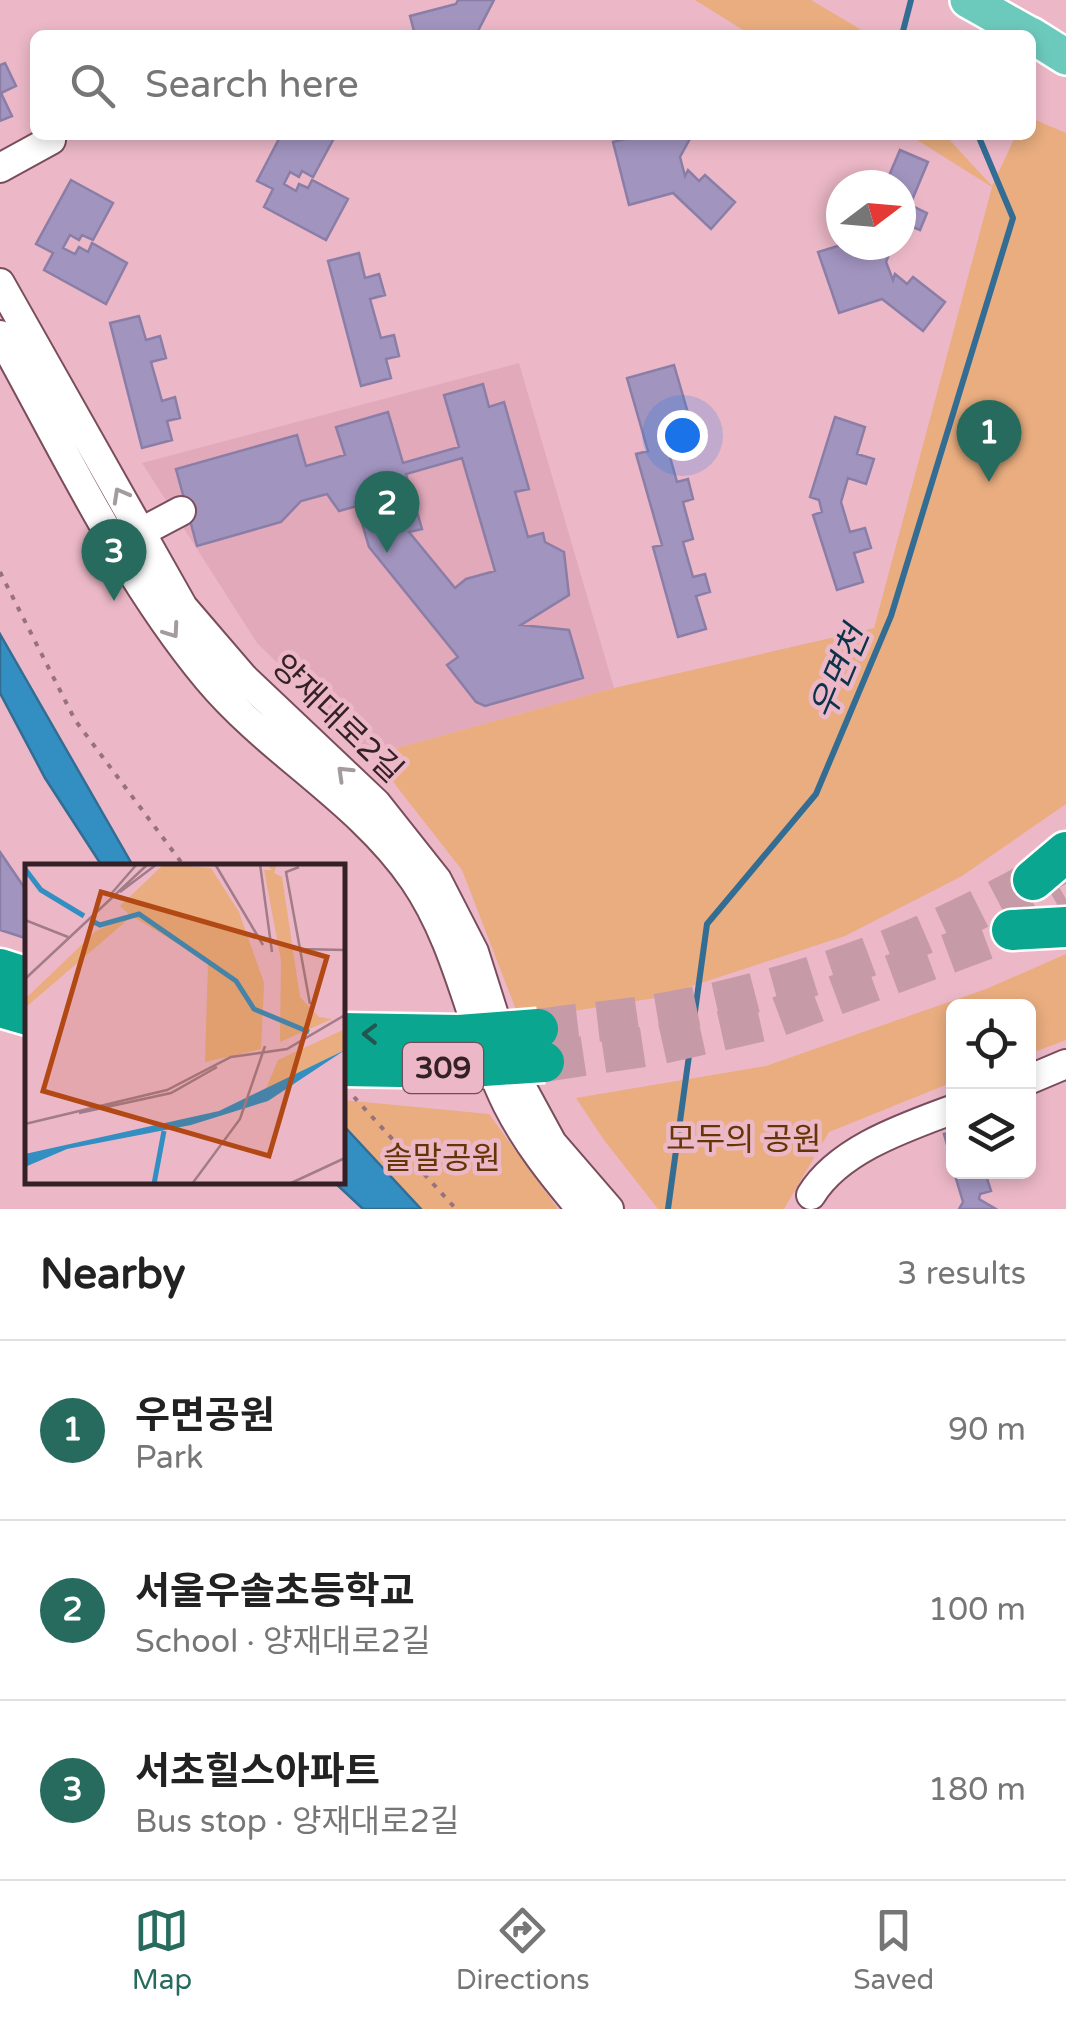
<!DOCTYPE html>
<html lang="en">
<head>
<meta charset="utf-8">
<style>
	body { margin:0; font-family:"Varela Round","Noto Sans KR",sans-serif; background:#f6f6f6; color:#222 }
	.controls { position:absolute; right:30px; bottom:30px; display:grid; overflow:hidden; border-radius:15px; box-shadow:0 5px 15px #0003 }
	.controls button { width:90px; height:90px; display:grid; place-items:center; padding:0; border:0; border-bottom:2px solid #e0e0e0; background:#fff; color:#222; font:50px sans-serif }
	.compass { position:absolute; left:826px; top:170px; width:90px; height:90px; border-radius:50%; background:#fff; box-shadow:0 5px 15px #0003; rotate:74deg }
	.you { position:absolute; left:682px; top:435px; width:35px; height:35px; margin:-25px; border:8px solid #fff; border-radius:50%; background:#1a73e8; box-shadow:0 0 0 15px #1a73e833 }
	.badge { display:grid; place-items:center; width:65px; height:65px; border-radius:50%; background:#276b5e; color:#fff; font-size:32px; font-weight:700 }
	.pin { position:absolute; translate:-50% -82px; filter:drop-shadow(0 2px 5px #0008) }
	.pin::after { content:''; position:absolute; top:52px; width:35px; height:30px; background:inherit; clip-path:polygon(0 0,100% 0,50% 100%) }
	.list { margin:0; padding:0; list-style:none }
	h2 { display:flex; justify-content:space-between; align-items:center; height:130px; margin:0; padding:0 40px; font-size:42px }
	h2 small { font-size:32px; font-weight:400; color:#767676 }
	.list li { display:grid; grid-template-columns:65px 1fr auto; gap:30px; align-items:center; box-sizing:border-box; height:180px; padding:0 40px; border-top:2px solid #e0e0e0 }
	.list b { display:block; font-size:38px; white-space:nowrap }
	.list p { margin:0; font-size:32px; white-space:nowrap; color:#767676 }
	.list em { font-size:32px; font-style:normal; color:#767676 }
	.icon { flex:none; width:55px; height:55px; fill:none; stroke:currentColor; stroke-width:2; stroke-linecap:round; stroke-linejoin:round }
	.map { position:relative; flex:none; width:1066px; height:1209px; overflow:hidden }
	.search { position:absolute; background:#fff; box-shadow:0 5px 15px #0003; left:30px; right:30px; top:30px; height:110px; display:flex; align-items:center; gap:25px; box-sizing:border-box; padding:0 35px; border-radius:15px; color:#767676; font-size:38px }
	.sheet { height:670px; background:#fff }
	nav { display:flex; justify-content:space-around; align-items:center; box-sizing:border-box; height:140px; border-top:2px solid #e0e0e0; background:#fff; font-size:28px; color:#767676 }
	nav a { display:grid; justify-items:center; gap:5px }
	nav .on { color:#276b5e }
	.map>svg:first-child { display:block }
	.built { fill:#e2a9bb }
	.green { fill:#e9ad7f }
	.water { fill:#338ec2; stroke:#336d94; stroke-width:2.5 }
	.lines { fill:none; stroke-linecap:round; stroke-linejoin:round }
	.stream { stroke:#336d94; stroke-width:6 }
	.building { fill:#a194bf; stroke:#8a7ea7; stroke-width:2.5; fill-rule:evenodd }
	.highway-tunnel { stroke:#c79aa8; stroke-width:40; stroke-dasharray:40 20; stroke-linecap:butt }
	.minor-casing { stroke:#794d5c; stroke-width:32 }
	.major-casing { stroke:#fff; stroke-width:40 }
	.highway-casing { stroke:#fff; stroke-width:45 }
	.path { stroke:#97727d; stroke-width:4; stroke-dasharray:5 8; stroke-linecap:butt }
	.minor { stroke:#fff; stroke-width:28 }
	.major { stroke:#6ccabc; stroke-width:35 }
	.highway { stroke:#0aa68f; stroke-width:40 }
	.highway-bridge-casing { stroke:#fff; stroke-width:45; stroke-linecap:butt }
	.highway-bridge { stroke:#0aa68f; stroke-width:40 }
	.oneway { stroke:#a49b9e }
	.oneway2 { stroke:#235651 }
	.labels { text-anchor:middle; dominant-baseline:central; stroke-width:9; stroke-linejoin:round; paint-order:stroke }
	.shield { fill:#ecb8c8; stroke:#6b4e57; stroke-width:2.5 }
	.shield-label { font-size:30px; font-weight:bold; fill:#342127 }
	.street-label { font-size:32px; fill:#342127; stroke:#ecb8c8 }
	.park-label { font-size:32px; fill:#653506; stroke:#ecb8c8 }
	.water-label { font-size:35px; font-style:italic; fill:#0c3349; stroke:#ecb8c8 }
	.inset-river { fill:none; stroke:#338ec2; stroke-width:5 }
	.inset-road { fill:none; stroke:#a27c88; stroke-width:2.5 }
	.view { fill:#b24814; fill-opacity:0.15; stroke:#b24814; stroke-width:5 }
	.inset-edge { fill:none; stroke:#342127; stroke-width:5 }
</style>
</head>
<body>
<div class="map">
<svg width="1066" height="1209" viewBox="0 0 1066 1209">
	<rect width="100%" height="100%" fill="#ecb8c8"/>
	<path class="built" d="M 519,363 L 614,688 L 372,755 L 257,643 L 142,463 Z"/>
	<path class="green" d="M 695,0 L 811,0 L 870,35 L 751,35 Z
		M 1031,118 L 1066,133 L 1066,804 L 962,876 L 845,936 L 655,998 L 548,1015 L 518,1015 L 462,870 L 372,755 L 614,688 L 874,628 L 992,187 L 909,135 L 945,135 L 992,186 L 1016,135 L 1031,135 Z
		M 1066,954 L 1066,1040 L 1029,1054 L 1028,1006 L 954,1006 L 953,1082 L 829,1132 L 784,1209 L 658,1209 L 604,1140 L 576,1098 L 766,1066 L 986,989 Z
		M 343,1100 L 489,1114 L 558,1209 L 421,1209 L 343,1125 Z"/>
	<path class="water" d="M 0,634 L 133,866 L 102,866 L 45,778 L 0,693 Z
		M 343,1125 L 421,1209 L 363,1209 L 334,1182 L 342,1182 Z"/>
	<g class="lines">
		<path class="stream" d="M 902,35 L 911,0
			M 668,1209 L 707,924 L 816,794 L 891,616 L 1013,218 L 978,135"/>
	</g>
	<path class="building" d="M 458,0 L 494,0 L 478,31 L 479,35 L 415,35 L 410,16 L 456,4 Z
		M 5,63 L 16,86 L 1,93 L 12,116 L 0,121 L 0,65 Z
		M 281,135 L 324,135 L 333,140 L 313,177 L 302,171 L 299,177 L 290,172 L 284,184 L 296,191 L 299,184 L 308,188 L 312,180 L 348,199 L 326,240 L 264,207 L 273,189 L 257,181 Z
		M 641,135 L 692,135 L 680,157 L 685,176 L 688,170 L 699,181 L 705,175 L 735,202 L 711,229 L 673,193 L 629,205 L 613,142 Z
		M 900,150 L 928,162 L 910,205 L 927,213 L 920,230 L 903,223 L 901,227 L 901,185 L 885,185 Z
		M 71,180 L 113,203 L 93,240 L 82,235 L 79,240 L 70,235 L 63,248 L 75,254 L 79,247 L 88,252 L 92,243 L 127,263 L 106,304 L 44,270 L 53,253 L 36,244 Z
		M 841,245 L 893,245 L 886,262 L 893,280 L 895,274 L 907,284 L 913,277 L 945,302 L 923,331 L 882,299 L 839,313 L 818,252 Z
		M 359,253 L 365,278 L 379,274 L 385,295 L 370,299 L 381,338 L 394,335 L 399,356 L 386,359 L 391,378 L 361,386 L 328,261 Z
		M 139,316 L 146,340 L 160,336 L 166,358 L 151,362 L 162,401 L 175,397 L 180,418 L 167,421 L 172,440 L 142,448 L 110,323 Z
		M 674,365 L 688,413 L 673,418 L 681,447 L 668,450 L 677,482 L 688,479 L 693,499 L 683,502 L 693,539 L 683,542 L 693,577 L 705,574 L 710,592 L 696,596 L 706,629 L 678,637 L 653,547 L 662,545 L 636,454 L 648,451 L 627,378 Z
		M 483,384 L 489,407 L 504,402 L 529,489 L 515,492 L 528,537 L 543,533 L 545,542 L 564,552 L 569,595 L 521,625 L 569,630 L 583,678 L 485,706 L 476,702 L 447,665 L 458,657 L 369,547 L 357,506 L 339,511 L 327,494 L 301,501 L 281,522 L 197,546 L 176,469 L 297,435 L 306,466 L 345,455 L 336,427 L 388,412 L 403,463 L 459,447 L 444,395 ZM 462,458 L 495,571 L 466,579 L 455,588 L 409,532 L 422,529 L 406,474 Z
		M 835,417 L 865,427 L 857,454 L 874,459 L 866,484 L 848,478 L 841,502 L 850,532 L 865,528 L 871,548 L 854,553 L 863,582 L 837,590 L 813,515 L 822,512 L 819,500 L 810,497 Z
		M 0,852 L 28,893 L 28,939 L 0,930 Z
		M 954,1132 L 954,1169 L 944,1134 Z
		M 954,1172 L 985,1172 L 991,1191 L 980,1194 L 979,1199 L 996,1209 L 959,1209 L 963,1202 Z"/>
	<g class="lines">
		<path class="highway-tunnel" d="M 538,1029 C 573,1024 608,1021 643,1016 C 786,994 941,939 1063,862
			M 544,1062 L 657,1045 L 769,1020 L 1012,930 L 1066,899"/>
		<g class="minor-casing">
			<path id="minor" d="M 0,168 L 51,140
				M 0,283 L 183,607 L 244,678 L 376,803 L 437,880 L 474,952 L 506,1053 L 521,1086 L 552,1143 L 609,1209
				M 0,335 C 64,450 124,578 208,679 C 270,753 359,800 414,880 C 460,947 471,1031 507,1104 C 526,1142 553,1176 581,1209
				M 128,539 L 181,511
				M 1028,1080 L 1066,1064
				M 811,1195 C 839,1149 906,1127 954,1109"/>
		</g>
		<g class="major-casing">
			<path id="major" d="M 968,0 L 1030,35
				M 1031,35 L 1066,57"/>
		</g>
		<g class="highway-casing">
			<path id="highway" d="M 1033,880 L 1066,852
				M 1012,930 L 1066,927
				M 0,969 L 28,978
				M 0,1007 L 28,1015"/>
		</g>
		<path class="path" d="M 0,572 L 75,720 L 184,866
			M 354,1097 L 456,1209"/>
		<use href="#minor" class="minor"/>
		<use href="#major" class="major"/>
		<use href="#highway" class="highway"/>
		<g class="highway-bridge-casing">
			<path id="highway-bridge" d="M 342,1033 L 459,1035 L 538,1029
				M 342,1066 L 456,1068 L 544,1062"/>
		</g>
		<use href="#highway-bridge" class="highway-bridge"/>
	</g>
	<defs><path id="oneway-chevron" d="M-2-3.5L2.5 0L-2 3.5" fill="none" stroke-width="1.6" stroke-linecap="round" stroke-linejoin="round" transform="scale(2.5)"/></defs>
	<g class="oneway">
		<use href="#oneway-chevron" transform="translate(120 495) rotate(-119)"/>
		<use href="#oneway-chevron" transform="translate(172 631) rotate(55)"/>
		<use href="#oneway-chevron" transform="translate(344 773) rotate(-136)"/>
	</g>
	<use class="oneway2" href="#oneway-chevron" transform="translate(370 1034) rotate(-179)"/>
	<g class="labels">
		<rect class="shield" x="403" y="1043" width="80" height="50" rx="8"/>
		<g class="shield-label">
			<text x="443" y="1068">309</text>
		</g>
		<g class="street-label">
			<text transform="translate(337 719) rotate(44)">양재대로2길</text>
		</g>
		<g class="park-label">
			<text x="744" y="1140">모두의 공원</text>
			<text x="442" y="1159">솔말공원</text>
		</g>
		<g class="water-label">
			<text transform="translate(840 673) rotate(-67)">우면천</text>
		</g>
	</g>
	<g transform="translate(25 864)">
		<rect width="320" height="320" fill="#ecb8c8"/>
		<path d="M 139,0 L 186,4 L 214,48 L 239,119 L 236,185 L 180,198 L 183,98 L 107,52 L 0,144 L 0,135 L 71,67 L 106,52 L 95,42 ZM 241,0 L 252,0 L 249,9 L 257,13 L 275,133 L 294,153 L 307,155 L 255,178 L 256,96 L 239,6 L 247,6 ZM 320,165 L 320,186 L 240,227 L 253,196 Z" fill="#e9ad7f"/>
		<path d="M 320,186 L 243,237 L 166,261 L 42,285 L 0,303 L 0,290 L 194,247 Z" fill="#338ec2"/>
		<path class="inset-river" d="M 0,5 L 16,26 L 59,52M 67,57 L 75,61 L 114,50 L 211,117 L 229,145 L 284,168M 129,320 L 139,267"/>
		<path class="inset-road" d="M 190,0 L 238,81M 235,0 L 247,88M 274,3 L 261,8 L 285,140M 95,28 L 132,0M 86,30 L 112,0M 0,56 L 43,73M 275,85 L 320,86M 0,115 L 123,0M 54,249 L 146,229 L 192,203M 0,260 L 142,226 L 206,193 L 262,185 L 320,151M 167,320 L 215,255 L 240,182M 264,320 L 320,294"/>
		<path class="view" d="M 76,28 L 302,93 L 244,292 L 18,227 Z"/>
		<rect width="320" height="320" class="inset-edge"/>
	</g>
</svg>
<div class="controls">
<button><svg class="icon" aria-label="locate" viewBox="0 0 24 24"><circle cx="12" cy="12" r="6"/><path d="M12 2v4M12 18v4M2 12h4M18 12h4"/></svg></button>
<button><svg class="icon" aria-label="layers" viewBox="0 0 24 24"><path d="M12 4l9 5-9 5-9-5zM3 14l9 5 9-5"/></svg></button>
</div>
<svg class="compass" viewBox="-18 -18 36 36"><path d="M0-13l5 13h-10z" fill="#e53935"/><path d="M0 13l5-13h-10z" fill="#767676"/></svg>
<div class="you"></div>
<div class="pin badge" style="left:989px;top:482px">1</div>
<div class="pin badge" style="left:387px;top:553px">2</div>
<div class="pin badge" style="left:114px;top:601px">3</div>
<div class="search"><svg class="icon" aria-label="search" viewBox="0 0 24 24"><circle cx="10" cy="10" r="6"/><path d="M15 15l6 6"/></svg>Search here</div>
</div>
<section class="sheet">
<h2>Nearby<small>3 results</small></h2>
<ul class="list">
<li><span class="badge">1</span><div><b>우면공원</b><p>Park</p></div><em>90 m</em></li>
<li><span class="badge">2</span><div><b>서울우솔초등학교</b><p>School · 양재대로2길</p></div><em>100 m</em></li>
<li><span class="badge">3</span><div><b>서초힐스아파트</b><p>Bus stop · 양재대로2길</p></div><em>180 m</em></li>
</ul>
</section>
<nav>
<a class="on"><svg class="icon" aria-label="map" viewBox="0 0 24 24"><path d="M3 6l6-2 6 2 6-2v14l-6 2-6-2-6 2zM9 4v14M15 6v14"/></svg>Map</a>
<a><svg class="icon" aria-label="directions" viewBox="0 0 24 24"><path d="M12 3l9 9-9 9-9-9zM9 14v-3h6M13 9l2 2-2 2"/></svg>Directions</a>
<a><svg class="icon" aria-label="saved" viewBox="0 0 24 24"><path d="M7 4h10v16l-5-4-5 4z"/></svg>Saved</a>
</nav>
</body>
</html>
